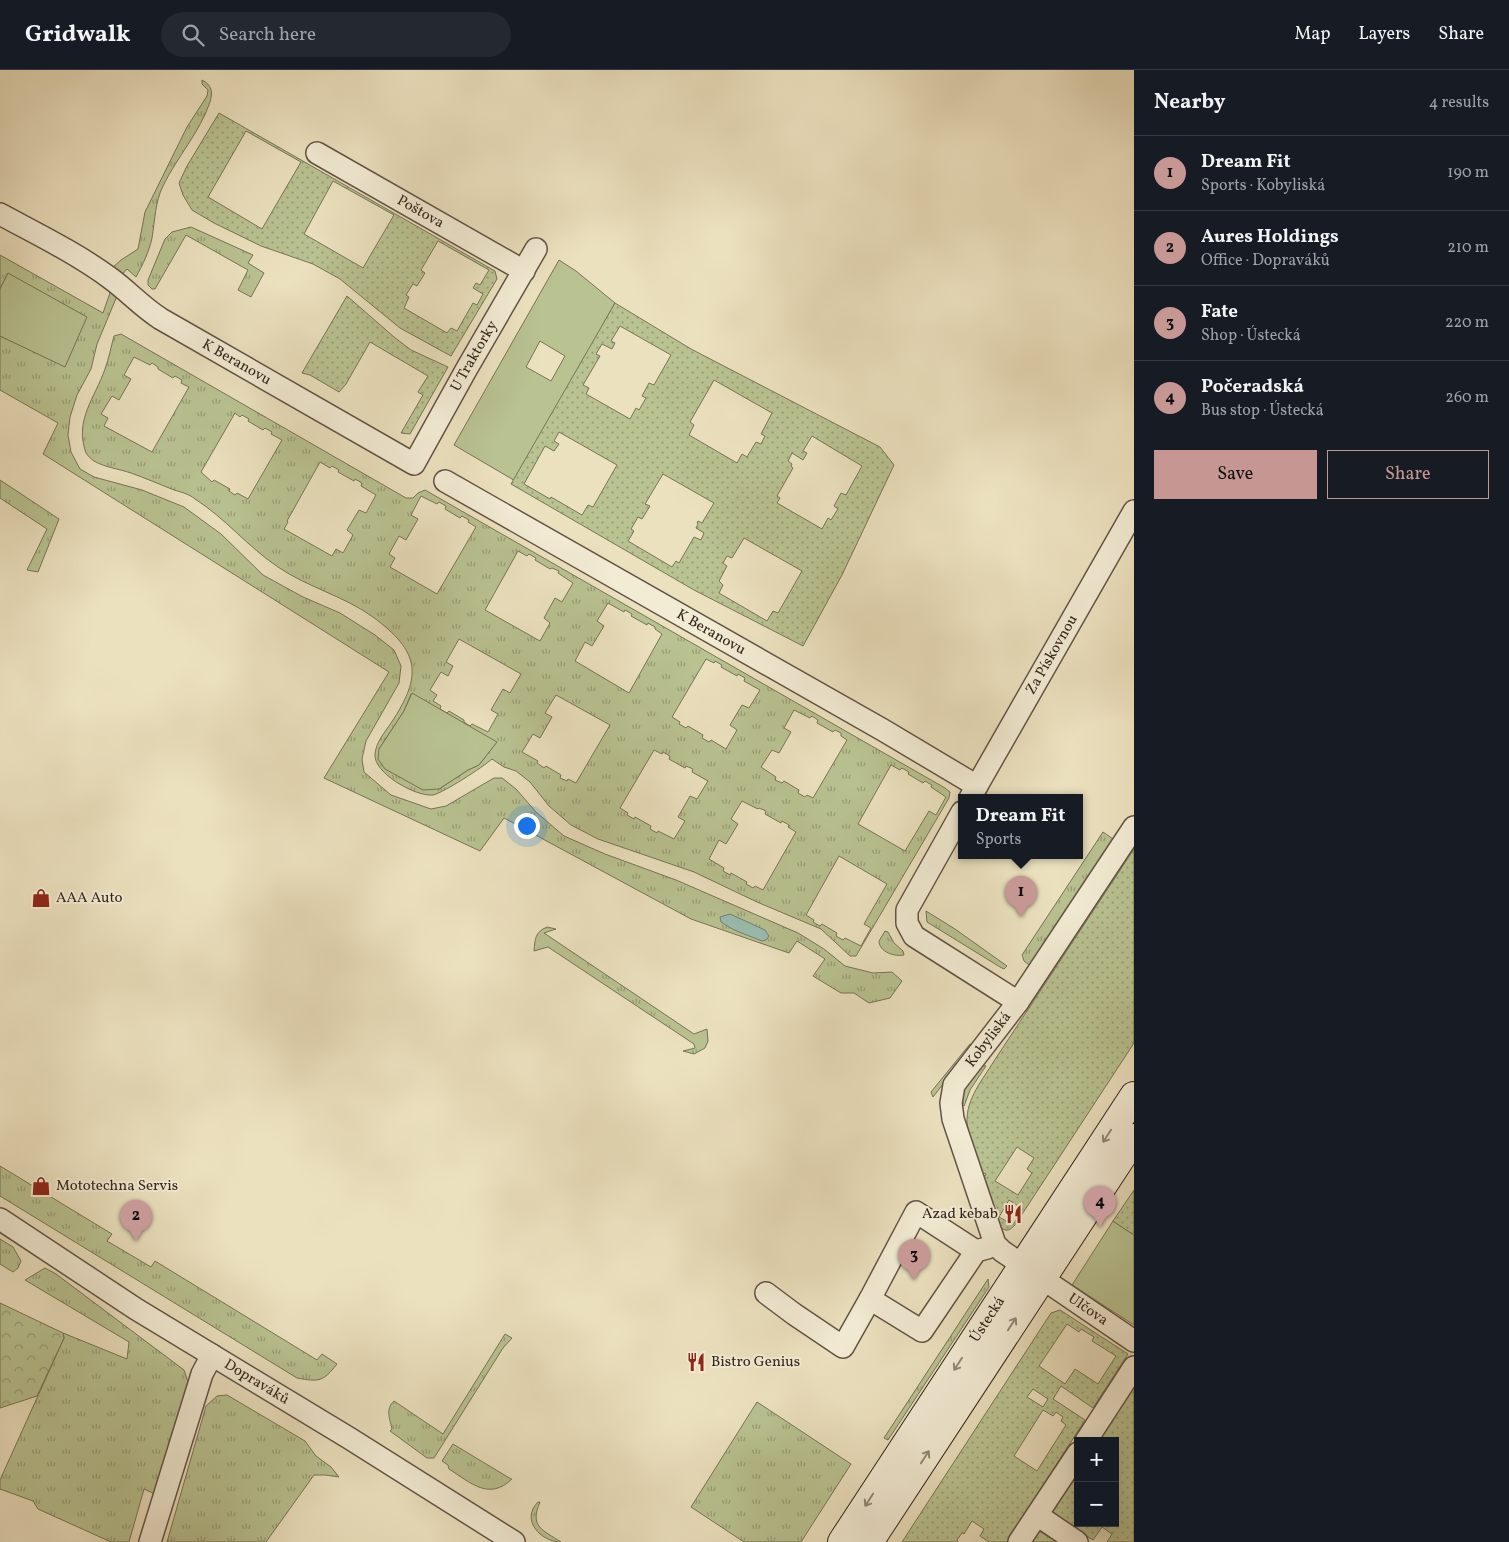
<!DOCTYPE html>
<html lang="en">
<head>
<meta charset="utf-8">
<style>
	body { margin:0; font-family:Vollkorn,serif; background:#242831; color:#f1f3f6 }
	.controls { position:absolute; right:15px; bottom:15px; display:grid; overflow:hidden; border-radius:0px; box-shadow:0 5px 20px #0002 }
	.controls button { width:45px; height:45px; display:grid; place-items:center; padding:0; border:0; border-bottom:1px solid #363941; background:#171b24; color:#f1f3f6; font:25px sans-serif }
	.you { position:absolute; left:526px; top:755px; width:18px; height:18px; margin:-12px; border:4px solid #fff; border-radius:50%; background:#1a73e8; box-shadow:0 0 0 8px #1a73e833 }
	.badge { display:grid; place-items:center; width:32px; height:32px; border-radius:50%; background:#c59692; color:#111; font-size:16px; font-weight:700 }
	.pin { position:absolute; translate:-50% -41px; filter:drop-shadow(0 1px 2px #0008) }
	.pin::after { content:''; position:absolute; top:26px; width:18px; height:15px; background:inherit; clip-path:polygon(0 0,100% 0,50% 100%) }
	.popup { position:absolute; left:958px; top:724px; width:125px; height:65px; box-sizing:border-box; display:grid; place-content:center; border-radius:0px; background:#171b24; filter:drop-shadow(0 1px 4px #0005); font-size:16px; white-space:nowrap; color:#9ea1a6 }
	.popup b { font-size:19px; color:#f1f3f6 }
	.popup::after { content:''; position:absolute; left:50%; top:100%; margin-left:-10px; border:10px solid transparent; border-top-color:#171b24 }
	.list { margin:0; padding:0; list-style:none }
	h2 { display:flex; justify-content:space-between; align-items:center; height:65px; margin:0; padding:0 20px; font-size:21px }
	h2 small { font-size:16px; font-weight:400; color:#9ea1a6 }
	.list li { display:grid; grid-template-columns:32px 1fr auto; gap:15px; align-items:center; box-sizing:border-box; height:75px; padding:0 20px; border-top:1px solid #363941 }
	.list b { display:block; font-size:19px; white-space:nowrap }
	.list p { margin:0; font-size:16px; white-space:nowrap; color:#9ea1a6 }
	.list em { font-size:16px; font-style:normal; color:#9ea1a6 }
	.actions { display:flex; gap:10px; padding:15px 20px }
	.actions a { flex:1; padding:11px 0; border:1px solid #c59692; border-radius:0px; text-align:center; font-size:18px; color:#c59692 }
	.actions .main { background:#c59692; color:#111 }
	.icon { flex:none; width:28px; height:28px; fill:none; stroke:currentColor; stroke-width:2; stroke-linecap:round; stroke-linejoin:round }
	.map { position:relative; flex:none; width:1134px; height:1472px; overflow:hidden }
	header { display:flex; align-items:center; gap:30px; box-sizing:border-box; height:70px; padding:0 25px; background:#171b24; border-bottom:1px solid #363941 }
	header strong { font-size:24px }
	nav { display:flex; gap:28px; margin-inline-start:auto; font-size:18px }
	.search { width:350px; height:45px; background:#242831; display:flex; align-items:center; gap:12px; box-sizing:border-box; padding:0 18px; border-radius:28px; color:#9ea1a6; font-size:19px }
	main { display:flex }
	aside { flex:1; background:#171b24 }
	.map>svg:first-child { display:block }
	.grass { fill:url(#grass-tufts); stroke:#777457; fill-rule:evenodd }
	.forest { fill:url(#forest-crowns); stroke:#777457 }
	.park { fill:#b9c291; stroke:#777457; fill-rule:evenodd }
	.garden { fill:url(#garden-dots); stroke:#777457; fill-rule:evenodd }
	.water { fill:#99beb1; stroke:#718176 }
	.lines { fill:none; stroke-linecap:round; stroke-linejoin:round }
	.minor-casing { stroke:#635446; stroke-width:24 }
	.secondary-casing { stroke:#35251d; stroke-width:30 }
	.minor { stroke:#f3ecd5; stroke-width:21 }
	.secondary { stroke:#f3ecd5; stroke-width:28 }
	.oneway { stroke:#948879 }
	.labels { text-anchor:middle; dominant-baseline:central; stroke-width:4; stroke-linejoin:round; paint-order:stroke }
	.street-label { font-size:15px; fill:#35251d; stroke:#f3ecd5 }
	.poi-label { font-size:15px; fill:#35251d; stroke:#f3ecd5; text-anchor:start }
</style>
</head>
<body>
<header>
<strong>Gridwalk</strong>
<div class="search"><svg class="icon" aria-label="search" viewBox="0 0 24 24"><circle cx="10" cy="10" r="6"/><path d="M15 15l6 6"/></svg>Search here</div>
<nav><a>Map</a><a>Layers</a><a>Share</a></nav>
</header>
<main>
<div class="map">
<svg width="1134" height="1472" viewBox="0 0 1134 1472">
	<defs>
		<pattern id="grass-tufts" width="24" height="20" patternUnits="userSpaceOnUse" patternTransform="scale(1.25)"><rect width="24" height="20" fill="#b9c291"/><path d="M3 7l-1-3M5 7V3M7 7l1-3M15 17l-1-3M17 17v-4M19 17l1-3" fill="none" stroke="#979d76"/></pattern>
		<pattern id="forest-crowns" width="20" height="18" patternUnits="userSpaceOnUse" patternTransform="scale(1.25)"><rect width="20" height="18" fill="#b9c291"/><path d="M2 6a3 3 0 1 1 6 0M12 15a3 3 0 1 1 6 0" fill="none" stroke="#979d76"/></pattern>
		<pattern id="garden-dots" width="8" height="8" patternUnits="userSpaceOnUse" patternTransform="scale(1.25)"><rect width="8" height="8" fill="#b9c291"/><path d="M2 2h.1M6 6h.1" fill="none" stroke="#979d76" stroke-width="1.8" stroke-linecap="round"/></pattern>
	</defs>
	<rect width="100%" height="100%" fill="#ece1bf"/>
	<filter id="stains"><feTurbulence type="fractalNoise" baseFrequency=".004" numOctaves="4"/><feColorMatrix values="0 0 0 0 .2 0 0 0 0 .09 0 0 0 0 .02 0 0 0 .5 -.17"/></filter>
	<radialGradient id="worn" r=".72"><stop offset=".6" stop-color="#630" stop-opacity="0"/><stop offset="1" stop-color="#630" stop-opacity=".3"/></radialGradient>
	<path class="grass" d="M 202,10 C 212,15 213,22 210,32 C 200,62 177,87 163,116 C 155,132 155,150 152,168 C 149,182 143,194 136,207 L 127,199 L 121,206 L 112,198 L 121,190 L 138,179 L 145,142 L 187,57 L 207,26 L 208,20 L 202,14 Z
		M 191,157 L 253,185 L 248,193 L 264,203 L 251,227 L 238,220 L 248,200 L 186,165 L 155,219 L 152,219 L 148,215 L 148,210 L 165,169 L 172,162 Z
		M 0,185 L 103,243 L 111,220 L 117,226 L 97,274 L 91,299 L 77,325 L 70,347 L 68,365 L 71,382 L 80,399 L 94,407 L 142,420 L 184,437 L 221,464 L 263,505 L 303,527 L 340,543 L 375,565 L 394,580 L 401,596 L 399,613 L 366,671 L 362,689 L 364,702 L 391,725 L 431,739 L 446,736 L 494,708 L 502,708 L 516,719 L 536,742 L 564,766 L 605,784 L 676,810 L 798,863 L 824,879 L 845,896 L 873,903 L 892,902 L 902,911 L 890,928 L 869,933 L 854,923 L 841,923 L 813,906 L 825,889 L 797,871 L 789,883 L 691,849 L 504,748 L 480,781 L 324,708 L 389,602 L 43,384 L 58,353 L 0,320 L 0,266 L 65,296 L 8,203 L 0,219 Z
		M 121,264 L 406,428 L 413,428 L 418,423 L 425,420 L 945,718 L 950,722 L 949,728 L 856,886 L 850,886 L 821,859 L 757,832 L 694,802 L 598,769 L 571,755 L 549,736 L 530,712 L 516,701 L 504,697 L 492,689 C 483,697 443,723 433,725 C 416,727 373,703 375,684 C 376,672 385,662 391,653 C 423,605 420,582 373,547 C 344,526 307,517 278,497 C 248,477 225,448 195,429 C 189,424 181,422 174,420 C 159,414 145,408 131,403 C 119,399 104,397 94,391 C 91,389 88,386 86,383 C 74,350 95,328 105,299 C 109,288 111,277 114,266 ZM 134,287 L 150,295 L 152,293 L 158,297 L 158,299 L 173,308 L 175,306 L 182,310 L 181,313 L 189,317 L 152,382 L 104,356 L 108,348 L 101,344 L 112,326 L 119,330 L 131,309 L 124,305 ZM 235,343 L 240,347 L 242,345 L 249,349 L 248,351 L 263,360 L 265,358 L 272,362 L 271,364 L 282,370 L 248,429 L 237,423 L 235,425 L 229,421 L 230,419 L 214,410 L 212,412 L 201,402 ZM 320,392 L 330,398 L 332,396 L 339,400 L 338,402 L 354,411 L 355,409 L 362,413 L 361,416 L 376,425 L 366,443 L 359,440 L 347,460 L 353,465 L 343,483 L 336,479 L 332,486 L 284,459 L 288,452 L 287,451 ZM 421,426 L 437,434 L 439,432 L 446,436 L 445,439 L 460,448 L 462,446 L 469,450 L 468,452 L 476,457 L 437,524 L 390,497 L 395,488 L 389,484 L 399,466 L 406,470 L 418,449 L 411,445 ZM 518,481 L 527,486 L 529,484 L 536,488 L 535,490 L 550,499 L 552,498 L 559,501 L 558,503 L 573,513 L 562,532 L 555,528 L 544,548 L 550,553 L 540,571 L 485,540 ZM 608,533 L 624,542 L 625,540 L 632,544 L 631,546 L 647,555 L 648,553 L 655,557 L 655,559 L 662,564 L 629,623 L 575,591 L 585,572 L 592,576 L 604,556 L 597,551 ZM 459,569 L 521,604 L 510,623 L 503,619 L 491,640 L 498,644 L 488,662 L 472,654 L 470,656 L 464,652 L 464,650 L 449,641 L 447,643 L 440,639 L 441,636 L 433,631 L 437,625 L 430,620 L 441,602 L 448,606 L 453,596 L 446,592 ZM 706,589 L 714,593 L 715,591 L 722,595 L 721,597 L 737,606 L 738,604 L 745,608 L 744,611 L 760,620 L 749,638 L 742,635 L 730,655 L 737,660 L 726,679 L 711,670 L 709,672 L 702,668 L 703,665 L 688,656 L 686,658 L 679,654 L 680,652 L 672,647 ZM 411,624 L 496,673 L 479,695 L 468,700 L 439,719 L 379,679 L 404,641 ZM 556,625 L 610,655 L 576,713 L 568,709 L 567,711 L 560,708 L 561,705 L 546,696 L 544,698 L 537,693 L 538,691 L 522,682 L 533,664 L 540,668 L 552,647 L 545,643 ZM 794,640 L 810,648 L 812,646 L 818,650 L 817,653 L 833,662 L 835,660 L 841,663 L 841,666 L 847,670 L 813,728 L 807,725 L 805,727 L 798,723 L 799,720 L 784,711 L 782,713 L 775,710 L 776,707 L 761,697 L 772,680 L 779,683 L 791,662 L 784,658 ZM 654,680 L 662,684 L 663,682 L 670,686 L 669,689 L 685,698 L 686,696 L 693,699 L 692,702 L 708,711 L 697,729 L 690,726 L 678,747 L 685,751 L 674,769 L 658,761 L 657,763 L 650,759 L 651,756 L 635,747 L 634,749 L 627,745 L 628,743 L 620,738 ZM 891,695 L 900,700 L 902,698 L 909,702 L 908,704 L 923,713 L 925,711 L 932,715 L 931,717 L 946,727 L 936,745 L 929,741 L 905,781 L 858,754 ZM 742,731 L 758,739 L 759,738 L 766,741 L 765,744 L 781,753 L 782,751 L 789,755 L 788,757 L 796,762 L 763,820 L 755,816 L 753,818 L 746,814 L 747,812 L 731,803 L 730,805 L 723,801 L 724,798 L 709,789 L 719,770 L 726,774 L 738,754 L 731,749 ZM 839,786 L 887,814 L 864,854 L 871,858 L 861,876 L 845,868 L 843,870 L 836,866 L 837,863 L 822,854 L 820,856 L 813,852 L 814,850 L 806,845 Z
		M 0,410 L 59,449 L 38,502 L 27,500 L 47,459 L 0,428 Z
		M 1103,762 L 1113,769 L 1032,897 L 1024,891 L 1022,885 Z
		M 926,841 L 955,859 L 1007,896 L 1004,899 L 1000,897 L 927,852 Z
		M 547,857 L 556,859 L 544,863 L 694,964 L 707,959 L 708,971 L 705,978 L 694,984 L 683,981 L 695,978 L 694,974 L 548,877 L 534,881 C 535,869 535,862 547,857 Z
		M 885,861 L 888,862 L 894,873 L 903,881 L 904,885 C 895,887 879,882 879,871 Z
		M 970,974 L 973,975 L 933,1027 L 931,1022 Z
		M 978,995 L 986,996 L 970,1020 L 964,1036 L 961,1034 L 964,1018 Z
		M 0,1096 L 112,1164 L 107,1171 L 151,1197 L 155,1191 L 317,1290 L 322,1284 L 337,1294 C 323,1312 319,1312 297,1308 L 0,1126 Z
		M 0,1169 L 13,1177 L 21,1191 L 18,1198 L 13,1202 L 0,1194 Z
		M 45,1198 L 56,1204 L 184,1300 L 188,1312 L 155,1424 L 144,1419 L 129,1472 L 111,1472 L 38,1439 L 33,1431 L 0,1419 L 0,1410 L 64,1268 L 63,1263 L 127,1289 L 129,1272 L 25,1210 Z
		M 988,1209 L 989,1217 L 888,1370 L 884,1368 Z
		M 505,1264 L 512,1268 L 503,1278 L 434,1388 L 427,1388 L 390,1361 L 392,1359 C 390,1349 385,1339 394,1331 L 443,1364 Z
		M 227,1325 L 305,1371 L 316,1386 L 331,1397 L 339,1407 L 325,1405 L 314,1405 L 266,1472 L 167,1472 L 206,1336 L 217,1326 Z
		M 757,1332 L 851,1394 L 801,1472 L 744,1472 L 691,1437 Z
		M 453,1374 L 511,1409 L 512,1409 C 489,1431 471,1413 449,1399 L 448,1395 L 442,1391 Z
		M 538,1432 L 540,1432 C 529,1457 543,1460 561,1472 C 541,1472 520,1450 538,1432 Z"/>
	<path class="forest" d="M 0,1233 L 63,1263 L 64,1268 L 37,1326 L 0,1338 Z"/>
	<path class="park" d="M 559,190 L 576,201 L 615,233 L 517,412 L 454,375 ZM 540,271 L 565,286 L 551,311 L 526,297 Z
		M 8,203 L 87,247 L 65,297 L 0,266 L 0,219 Z
		M 412,623 L 497,672 L 479,695 L 468,700 L 439,719 L 423,720 L 385,699 L 378,689 L 379,679 L 404,641 Z
		M 1113,1151 L 1134,1165 L 1134,1255 L 1072,1215 Z"/>
	<path class="garden" d="M 219,43 L 495,201 L 497,209 L 451,286 L 400,258 L 340,209 L 313,194 L 261,176 L 214,153 L 192,140 L 183,125 L 179,113 L 187,96 ZM 246,61 L 301,92 L 262,159 L 208,127 ZM 333,111 L 394,145 L 363,198 L 304,164 ZM 438,171 L 489,200 L 480,215 L 476,213 L 473,218 L 483,224 L 477,235 L 473,233 L 457,261 L 451,258 L 447,263 L 404,238 L 409,227 L 406,225 L 413,214 L 417,216 L 425,203 L 421,200 Z
		M 347,226 L 394,267 L 411,280 L 448,297 L 410,364 L 401,363 L 423,325 L 418,322 L 428,306 L 370,272 L 346,314 L 339,322 L 310,305 L 302,303 Z
		M 615,233 L 691,279 L 880,377 L 894,395 L 842,505 L 803,576 L 694,520 L 511,414 ZM 620,256 L 671,285 L 654,315 L 649,313 L 642,326 L 646,328 L 639,340 L 636,338 L 630,349 L 586,324 L 589,318 L 583,315 L 600,286 L 596,284 L 602,274 L 612,279 L 615,273 L 611,271 ZM 714,310 L 772,343 L 761,364 L 765,366 L 761,374 L 756,372 L 747,387 L 742,384 L 737,393 L 689,365 L 694,355 L 690,352 ZM 559,362 L 617,395 L 593,437 L 588,435 L 582,445 L 551,427 L 550,429 L 524,414 L 545,376 L 554,381 L 559,374 L 554,371 ZM 812,366 L 862,396 L 846,425 L 841,423 L 834,436 L 838,439 L 831,450 L 828,448 L 822,459 L 777,433 L 780,428 L 777,426 L 793,398 L 791,396 L 792,394 L 788,391 L 792,383 L 803,390 L 807,383 L 803,381 ZM 663,404 L 714,433 L 702,453 L 698,451 L 697,453 L 698,454 L 696,458 L 704,463 L 701,470 L 694,467 L 679,493 L 676,491 L 672,497 L 628,471 L 634,461 L 631,459 L 638,447 L 642,449 L 650,436 L 645,434 ZM 744,468 L 802,501 L 778,543 L 773,541 L 767,551 L 719,523 L 723,515 L 719,511 L 727,496 L 723,493 L 727,486 L 732,488 Z
		M 1134,779 L 1134,973 L 1015,1155 C 1010,1160 1007,1162 1001,1158 L 984,1106 L 986,1105 L 985,1103 L 983,1104 C 978,1087 968,1071 967,1052 C 966,1029 983,1009 994,991 ZM 1017,1077 L 1034,1088 L 1027,1099 L 1032,1103 L 1018,1125 L 995,1111 ZM 1009,1130 L 1023,1139 L 1013,1155 L 999,1147 Z
		M 1134,1120 L 1134,1165 L 1113,1151 Z
		M 1060,1240 L 1128,1284 L 1093,1338 L 1061,1316 L 1053,1329 L 1085,1350 L 1007,1472 L 989,1472 L 980,1466 L 984,1459 L 972,1451 L 964,1464 L 962,1463 L 957,1470 L 958,1472 L 902,1472 L 1051,1243 ZM 1067,1254 L 1079,1262 L 1081,1259 L 1094,1267 L 1092,1271 L 1116,1286 L 1098,1314 L 1075,1299 L 1065,1314 L 1039,1296 ZM 1033,1319 L 1048,1329 L 1043,1337 L 1027,1327 ZM 1043,1340 L 1053,1346 L 1056,1342 L 1063,1347 L 1061,1351 L 1066,1355 L 1037,1401 L 1014,1386 Z
		M 1134,1316 L 1134,1472 L 1107,1472 L 1112,1464 L 1102,1457 L 1093,1470 L 1051,1443 L 1078,1402 L 1078,1453 L 1115,1453 L 1115,1371 L 1098,1371 Z
		M 1039,1461 L 1057,1472 L 1032,1472 Z"/>
	<path class="water" d="M 730,844 L 765,860 L 769,866 L 766,870 L 762,871 L 734,860 L 721,852 L 720,847 Z"/>
	<g class="lines">
		<g class="minor-casing">
			<g id="minor">
				<path id="s1" d="M 317,83 L 524,201"/>
				<path id="s2" d="M 0,144 C 37,164 76,183 110,208 C 128,221 142,237 161,249 L 414,394 L 466,300 L 536,179"/>
				<path id="s3" d="M 445,411 L 883,660 L 977,716"/>
				<path id="s4" d="M 970,728 L 1134,441"/>
				<path d="M 962,742 L 907,840 L 907,853 L 914,866 L 1018,932"/>
				<path id="s5" d="M 1134,757 L 1018,932 L 954,1015 L 951,1033 L 953,1049 L 995,1174 L 1002,1181 L 1134,1271"/>
				<path id="s6" d="M 0,1149 L 136,1239 L 349,1368 L 514,1472"/>
				<path d="M 766,1223 L 794,1244 L 843,1277 L 870,1229 L 922,1261 L 976,1181 L 987,1178 L 995,1174"/>
				<path d="M 870,1229 L 916,1142 L 976,1181"/>
				<path d="M 1086,1371 L 1134,1297"/>
				<path d="M 1037,1445 L 1077,1472"/>
				<path d="M 150,1472 L 202,1304 L 212,1285"/>
				<path d="M 1019,1472 L 1078,1383"/>
			</g>
		</g>
		<g class="secondary-casing">
			<g id="secondary">
				<path id="s7" d="M 842,1472 L 1134,1026"/>
				<path d="M 869,1472 L 1134,1068"/>
			</g>
		</g>
		<use href="#minor" class="minor"/>
		<use href="#secondary" class="secondary"/>
	</g>
	<defs><path id="oneway-shaft" d="M-6 0H5M1.5-3L5.5 0L1.5 3" fill="none" stroke-width="1.6" stroke-linecap="round" stroke-linejoin="round" transform="scale(1.25)"/></defs>
	<g class="oneway">
		<use href="#oneway-shaft" transform="translate(1107 1066) rotate(123)"/>
		<use href="#oneway-shaft" transform="translate(1012 1254) rotate(-57)"/>
		<use href="#oneway-shaft" transform="translate(958 1294) rotate(123)"/>
		<use href="#oneway-shaft" transform="translate(925 1387) rotate(-57)"/>
		<use href="#oneway-shaft" transform="translate(869 1430) rotate(123)"/>
	</g>
	<defs>
		<g id="shop-bare" transform="scale(1.5)"><path d="M-5-2.5h2.3a2.7 3.5 0 0 1 5.4 0H5L5.5 6h-11ZM-1.5-2.5h3a1.5 2.3 0 0 0-3 0Z" fill="#8f2418" stroke="#f3ecd5" stroke-width="2.5" paint-order="stroke"/></g>
		<g id="restaurant-bare" transform="scale(1.5)"><path d="M-5-6h1v4h1v-4h1v4h1v-4h1v5L-1.5 .5V6h-2V.5L-5-1ZM5-6V6H3V1.5H1.5Q1.5-4 5-6Z" fill="#8f2418" stroke="#f3ecd5" stroke-width="2.5" paint-order="stroke"/></g>
	</defs>
	<g fill-rule="evenodd">
		<use href="#shop-bare" x="41" y="828"/>
		<use href="#shop-bare" x="41" y="1116"/>
		<use href="#restaurant-bare" x="1013" y="1144"/>
		<use href="#restaurant-bare" x="696" y="1292"/>
	</g>
	<g class="labels">
		<g class="street-label">
			<text stroke="none"><textPath href="#s1" startOffset="119">Poštova</textPath></text>
			<text stroke="none"><textPath href="#s2" startOffset="608">U Traktorky</textPath></text>
			<text stroke="none"><textPath href="#s2" startOffset="280">K Beranovu</textPath></text>
			<text stroke="none"><textPath href="#s3" startOffset="306">K Beranovu</textPath></text>
			<text stroke="none"><textPath href="#s4" startOffset="165">Za Pískovnou</textPath></text>
			<text transform="translate(989 970) rotate(-53)">Kobyliská</text>
			<text stroke="none"><textPath href="#s5" startOffset="595">Ulčova</textPath></text>
			<text stroke="none"><textPath href="#s7" startOffset="266">Ústecká</textPath></text>
			<text stroke="none"><textPath href="#s6" startOffset="304">Dopraváků</textPath></text>
		</g>
		<g class="poi-label">
			<text x="56" y="828">AAA Auto</text>
			<text x="56" y="1116">Mototechna Servis</text>
			<text x="998" y="1144" text-anchor="end">Azad kebab</text>
			<text x="711" y="1292">Bistro Genius</text>
		</g>
	</g>
	<rect width="100%" height="100%" filter="url(#stains)"/>
	<rect width="100%" height="100%" fill="url(#worn)"/>
</svg>
<div class="controls">
<button>+</button>
<button>−</button>
</div>
<div class="you"></div>
<div class="pin badge" style="left:1021px;top:847px">1</div>
<div class="popup"><b>Dream Fit</b>Sports</div>
<div class="pin badge" style="left:136px;top:1171px">2</div>
<div class="pin badge" style="left:914px;top:1210px">3</div>
<div class="pin badge" style="left:1100px;top:1157px">4</div>
</div>
<aside>
<h2>Nearby<small>4 results</small></h2>
<ul class="list">
<li><span class="badge">1</span><div><b>Dream Fit</b><p>Sports · Kobyliská</p></div><em>190 m</em></li>
<li><span class="badge">2</span><div><b>Aures Holdings</b><p>Office · Dopraváků</p></div><em>210 m</em></li>
<li><span class="badge">3</span><div><b>Fate</b><p>Shop · Ústecká</p></div><em>220 m</em></li>
<li><span class="badge">4</span><div><b>Počeradská</b><p>Bus stop · Ústecká</p></div><em>260 m</em></li>
</ul>
<div class="actions"><a class="main">Save</a><a>Share</a></div>
</aside>
</main>
</body>
</html>
